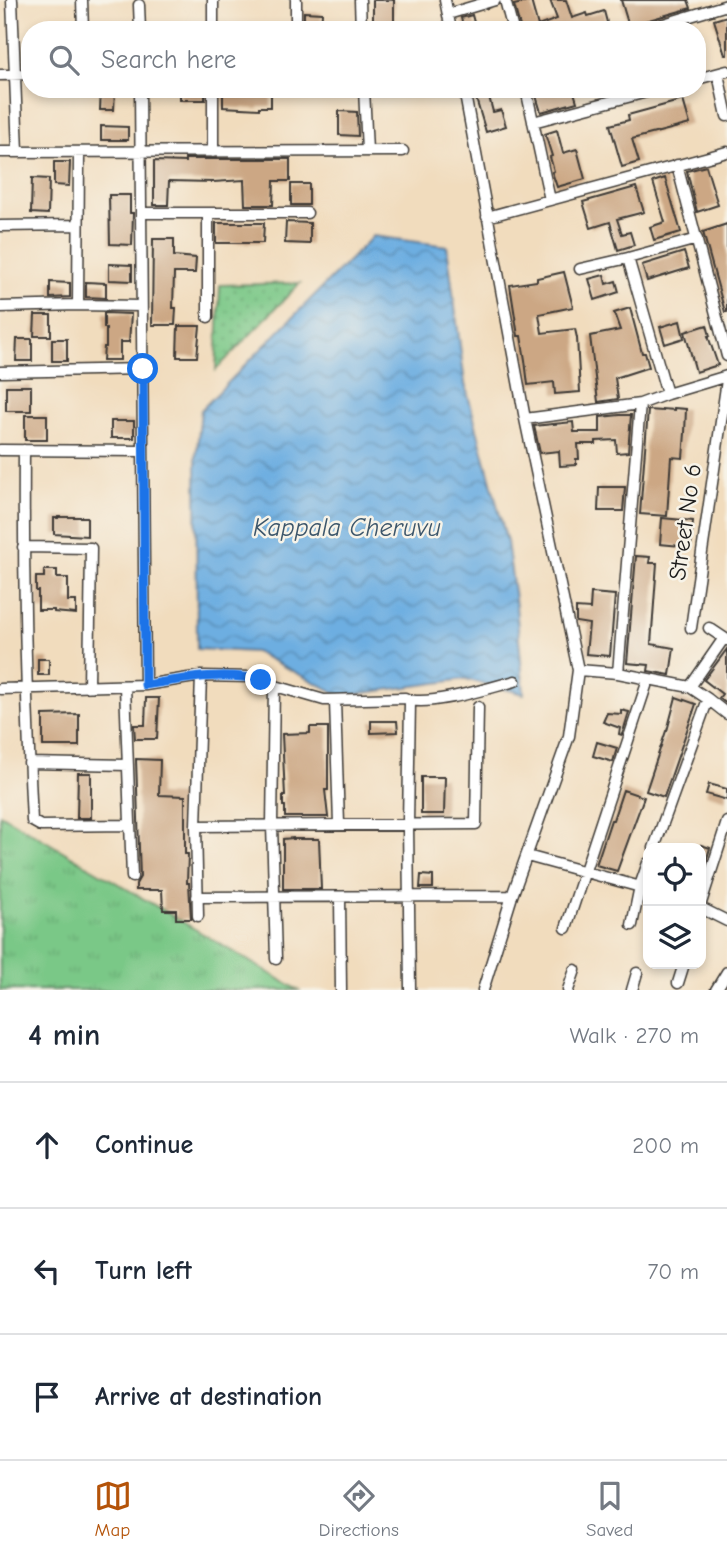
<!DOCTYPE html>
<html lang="en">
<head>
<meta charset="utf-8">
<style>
	body { margin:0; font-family:"Comic Neue",sans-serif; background:#f6f6f7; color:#1f2937 }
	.controls { position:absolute; right:21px; bottom:21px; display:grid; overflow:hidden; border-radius:14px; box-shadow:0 4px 10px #0003 }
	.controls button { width:63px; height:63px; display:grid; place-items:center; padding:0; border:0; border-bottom:2px solid #e0e1e3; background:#fff; color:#1f2937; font:35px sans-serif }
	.stop { position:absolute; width:21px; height:21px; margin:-16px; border:5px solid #1a73e8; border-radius:50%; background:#fff }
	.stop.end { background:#1a73e8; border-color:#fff; box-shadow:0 2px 7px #0008 }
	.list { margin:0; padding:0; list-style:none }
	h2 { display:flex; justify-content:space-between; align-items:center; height:91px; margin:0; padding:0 28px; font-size:30px }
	h2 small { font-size:23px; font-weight:400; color:#747a83 }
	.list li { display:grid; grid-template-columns:46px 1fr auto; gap:21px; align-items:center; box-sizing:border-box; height:126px; padding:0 28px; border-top:2px solid #e0e1e3 }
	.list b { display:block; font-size:26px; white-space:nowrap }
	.list em { font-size:23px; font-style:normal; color:#747a83 }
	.icon { flex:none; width:38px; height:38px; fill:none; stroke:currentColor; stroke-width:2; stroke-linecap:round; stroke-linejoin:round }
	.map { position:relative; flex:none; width:727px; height:990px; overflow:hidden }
	.search { position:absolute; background:#fff; box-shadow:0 4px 10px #0003; left:21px; right:21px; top:21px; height:77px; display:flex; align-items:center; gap:18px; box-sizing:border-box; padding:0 24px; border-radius:28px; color:#747a83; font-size:26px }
	.sheet { height:469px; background:#fff }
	nav { display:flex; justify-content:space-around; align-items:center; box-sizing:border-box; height:98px; border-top:2px solid #e0e1e3; background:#fff; font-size:19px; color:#747a83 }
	nav a { display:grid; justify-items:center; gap:4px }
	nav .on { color:#b45309 }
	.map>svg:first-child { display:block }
	.grass { fill:url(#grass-tufts); stroke:#4b7252; stroke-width:2 }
	.park { fill:url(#park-dots); stroke:#4b7252; stroke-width:2 }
	.water { fill:url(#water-waves); stroke:#44657e; stroke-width:2 }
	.building { fill:#cca784 }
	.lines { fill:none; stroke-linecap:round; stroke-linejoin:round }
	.minor-casing { stroke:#3c3934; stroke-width:13 }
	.minor { stroke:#fff; stroke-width:10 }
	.route { stroke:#1a73e8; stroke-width:9 }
	.labels { text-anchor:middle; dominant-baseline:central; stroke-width:5; stroke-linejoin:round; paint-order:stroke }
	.street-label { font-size:24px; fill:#1c1c1c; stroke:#f7f3e8 }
	.water-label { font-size:26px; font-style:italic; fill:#3c566b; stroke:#f7f3e8 }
</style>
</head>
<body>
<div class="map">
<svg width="727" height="990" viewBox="0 0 727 990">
	<defs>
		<pattern id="grass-tufts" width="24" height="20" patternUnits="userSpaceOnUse" patternTransform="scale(1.75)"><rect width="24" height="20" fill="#7ac887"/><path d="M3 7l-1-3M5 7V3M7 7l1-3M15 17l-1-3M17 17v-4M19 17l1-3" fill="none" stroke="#69ab74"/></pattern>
		<pattern id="park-dots" width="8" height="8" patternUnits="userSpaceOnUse" patternTransform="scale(1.75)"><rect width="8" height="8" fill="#7ac887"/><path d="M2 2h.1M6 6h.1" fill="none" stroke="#69ab74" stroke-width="1.8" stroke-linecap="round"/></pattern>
		<pattern id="water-waves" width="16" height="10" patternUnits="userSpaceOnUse" patternTransform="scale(1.75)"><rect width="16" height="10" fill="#6daee1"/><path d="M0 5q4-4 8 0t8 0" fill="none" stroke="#598db6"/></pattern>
	</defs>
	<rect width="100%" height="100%" fill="#f7f3e8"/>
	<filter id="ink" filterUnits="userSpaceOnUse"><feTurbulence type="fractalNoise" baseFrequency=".0143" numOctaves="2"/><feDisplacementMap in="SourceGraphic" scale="14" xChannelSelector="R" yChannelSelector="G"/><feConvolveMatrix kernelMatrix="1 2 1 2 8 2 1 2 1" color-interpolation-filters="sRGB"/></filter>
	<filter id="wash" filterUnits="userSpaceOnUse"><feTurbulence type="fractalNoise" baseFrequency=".00686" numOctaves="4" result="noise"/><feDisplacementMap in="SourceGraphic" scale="28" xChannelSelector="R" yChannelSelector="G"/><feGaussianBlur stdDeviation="1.57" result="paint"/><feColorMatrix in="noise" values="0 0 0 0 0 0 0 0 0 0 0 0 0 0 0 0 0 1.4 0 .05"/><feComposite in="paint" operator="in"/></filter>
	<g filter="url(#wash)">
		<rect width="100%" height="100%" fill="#f1dcbd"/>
		<path class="grass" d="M 0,814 L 298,990 L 0,990 Z"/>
		<path class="park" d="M 300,283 L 216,370 L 220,285 Z"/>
		<path class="water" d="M 373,236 L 447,246 L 465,384 L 507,542 L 516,606 L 524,694 L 465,679 L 342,696 L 255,652 L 197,649 L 196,459 L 201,410 Z"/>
		<g id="blocks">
			<path class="building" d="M 373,0 L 394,0 L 394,30 L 373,30 Z
				M 550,0 L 566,0 L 572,18 L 587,13 L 588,16 L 604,11 L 609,30 L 521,30 L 514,5 L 531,1 L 538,26 L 557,19 Z
				M 621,0 L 688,0 L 691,8 L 642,22 L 636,28 L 630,30 Z
				M 304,12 L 322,13 L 321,26 L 304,26 Z
				M 472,15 L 476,30 L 464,30 L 461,18 Z
				M 727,16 L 727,55 L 725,55 L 714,20 Z
				M 101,89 L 115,89 L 114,110 L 100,110 Z
				M 180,89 L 205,89 L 205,100 L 180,100 Z
				M 223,89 L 271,89 L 271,107 L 259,107 L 259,109 L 223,107 Z
				M 483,89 L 487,89 L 493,112 L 501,110 L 506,126 L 486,132 L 474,92 Z
				M 534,89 L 573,89 L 577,102 L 541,112 Z
				M 683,100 L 690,124 L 632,139 L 639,162 L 622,167 L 610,125 L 629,120 L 628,115 Z
				M 339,111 L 357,112 L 358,136 L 339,135 Z
				M 101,126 L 128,127 L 128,140 L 101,140 Z
				M 557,130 L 563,153 L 577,149 L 585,179 L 557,187 L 552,172 L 554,171 L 550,157 L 552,156 L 545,134 Z
				M 185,159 L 290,159 L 290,181 L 274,181 L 273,205 L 245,205 L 244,180 L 213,182 L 169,181 L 168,205 L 154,205 L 154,161 L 185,162 Z
				M 54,162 L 70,162 L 69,186 L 54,185 Z
				M 706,166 L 718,205 L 697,212 L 687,171 Z
				M 32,178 L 49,179 L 48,214 L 31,213 Z
				M 665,178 L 681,232 L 654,240 L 650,227 L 665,222 L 653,182 Z
				M 291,184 L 309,184 L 309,205 L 291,205 Z
				M 636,187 L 644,212 L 617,219 L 622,234 L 630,232 L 634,245 L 618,250 L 610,222 L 591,228 L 583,202 Z
				M 109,195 L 130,195 L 130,213 L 133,213 L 132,245 L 110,244 Z
				M 286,222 L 310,223 L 310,244 L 285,243 Z
				M 216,223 L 264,223 L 263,243 L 216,243 Z
				M 727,224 L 727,312 L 725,312 L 703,232 Z
				M 153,239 L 174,239 L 174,256 L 196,258 L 195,273 L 174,273 L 173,308 L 176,308 L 175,325 L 152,325 Z
				M 684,252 L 689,268 L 647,281 L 642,265 Z
				M 109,264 L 132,265 L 132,281 L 109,280 Z
				M 564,272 L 573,307 L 539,314 L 542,333 L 575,329 L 577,338 L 580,392 L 555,394 L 554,382 L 528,385 L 525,360 L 521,336 L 518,336 L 510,285 L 537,281 L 537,278 Z
				M 604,275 L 606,284 L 616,281 L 619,292 L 595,300 L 589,279 Z
				M 50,282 L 70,283 L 70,297 L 50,298 Z
				M 86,282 L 106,283 L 106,298 L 86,297 Z
				M 630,308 L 642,353 L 645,353 L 649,367 L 615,378 L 618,399 L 598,402 L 590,336 L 620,330 L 614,313 Z
				M 104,313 L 131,314 L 129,342 L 120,342 L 120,360 L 103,360 L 104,347 L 106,347 L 106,328 L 104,328 Z
				M 35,315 L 51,315 L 51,336 L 34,336 Z
				M 680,321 L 684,338 L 665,344 L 660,327 Z
				M 707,325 L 710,336 L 708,336 L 718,365 L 696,372 L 685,332 Z
				M 178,326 L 200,326 L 197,357 L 177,357 Z
				M 17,339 L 32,339 L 32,361 L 16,361 Z
				M 52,339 L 67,339 L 67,361 L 52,361 Z
				M 6,386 L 31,386 L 31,411 L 6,411 Z
				M 674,408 L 686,409 L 685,433 L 683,458 L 671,457 L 667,516 L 640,514 L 648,410 L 662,411 L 662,409 L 674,410 Z
				M 25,415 L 47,415 L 47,440 L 25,440 Z
				M 620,415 L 631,415 L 628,452 L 617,453 L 616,440 L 596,441 L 596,444 L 578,444 L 579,459 L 576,459 L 576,465 L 560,466 L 559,451 L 540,453 L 534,426 L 573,422 L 574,432 L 600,432 L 600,417 Z
				M 111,421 L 134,421 L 134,438 L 111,438 Z
				M 599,487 L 625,487 L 623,511 L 598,511 Z
				M 58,517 L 87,517 L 87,536 L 54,534 L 54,518 L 58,518 Z
				M 662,518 L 693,521 L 691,547 L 660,544 Z
				M 636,556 L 650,557 L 649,563 L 657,563 L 651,644 L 674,648 L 670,675 L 648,671 L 649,665 L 627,663 Z
				M 44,570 L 57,570 L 57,578 L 68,578 L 68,601 L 76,601 L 76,614 L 54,612 L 54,610 L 38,610 L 38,591 L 36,591 L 36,577 L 44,577 Z
				M 591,593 L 615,595 L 610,656 L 586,654 L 589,624 L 576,622 L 576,608 L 590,609 Z
				M 727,649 L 727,704 L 719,698 L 722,694 L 704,680 Z
				M 38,659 L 49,659 L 49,675 L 38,675 Z
				M 676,697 L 696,704 L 664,797 L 646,791 L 666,731 L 667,731 Z
				M 146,698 L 159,698 L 157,739 L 135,739 L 134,725 L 145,725 Z
				M 621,710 L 629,712 L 622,735 L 619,734 L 620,728 L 603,722 L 607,713 L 621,714 Z
				M 79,714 L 79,746 L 43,746 L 43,715 Z
				M 371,721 L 397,721 L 398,732 L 371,733 Z
				M 310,727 L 328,727 L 328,790 L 325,790 L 328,817 L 285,817 L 285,806 L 283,806 L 283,796 L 285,796 L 282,734 L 310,733 Z
				M 597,742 L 617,748 L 613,762 L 593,756 Z
				M 136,759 L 160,760 L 159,795 L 185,796 L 185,854 L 188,854 L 187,883 L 189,883 L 191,919 L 176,919 L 176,910 L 163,910 L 162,890 L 136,890 L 136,884 L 140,877 Z
				M 78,773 L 91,773 L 91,818 L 77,818 Z
				M 421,777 L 445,777 L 444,814 L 421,814 Z
				M 709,784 L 727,789 L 727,800 L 706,794 Z
				M 623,790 L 644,797 L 617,871 L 596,865 L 611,820 L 613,820 Z
				M 293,838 L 293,839 L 319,839 L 321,889 L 283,889 L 283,839 Z
				M 701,845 L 710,848 L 701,878 Z
				M 421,875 L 433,876 L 433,888 L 420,888 Z"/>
		</g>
	</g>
	<g filter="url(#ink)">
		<use href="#blocks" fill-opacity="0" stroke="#3c3934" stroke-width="2"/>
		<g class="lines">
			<g class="minor-casing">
				<path id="minor" d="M 12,0 L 18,152
					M 82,0 L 83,30
					M 360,0 L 361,30
					M 445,0 L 451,30
					M 505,0 L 513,30
					M 139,5 L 140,30
					M 448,14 L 495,0
					M 213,30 L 213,0
					M 296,30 L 296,0
					M 644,30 L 727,5
					M 718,74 L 727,116
					M 0,75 L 30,74
					M 697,79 L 727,71
					M 140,89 L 145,685
					M 364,89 L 367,151
					M 464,89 L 525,419 L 640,404 L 667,394 L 727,376
					M 526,89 L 550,200
					M 533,122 L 658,89
					M 0,152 L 403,151
					M 213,152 L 213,89
					M 677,165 L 727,356
					M 141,213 L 307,213
					M 208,213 L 208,317
					M 487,217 L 727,152
					M 0,226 L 78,225
					M 628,258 L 667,394
					M 580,269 L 628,258 L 697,239
					M 78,305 L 79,153
					M 0,307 L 78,305 L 141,306
					M 0,372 L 143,369
					M 525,419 L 578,670 L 618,673 L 690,687 L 708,699 L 727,714
					M 0,450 L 143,451
					M 24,450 C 23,574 26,697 32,821 L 41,826 L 129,825
					M 23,547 L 91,548 L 89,686
					M 691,628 L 727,380
					M 709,628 L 724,638
					M 618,673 L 640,404
					M 201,676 L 251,677 L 261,680 L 272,685 L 324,700 L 405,698 C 423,709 493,687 515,681
					M 125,686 L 132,877
					M 274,686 L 272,825 L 276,959
					M 690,687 L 724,638 L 727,640
					M 0,689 L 145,685 L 201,676 L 196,826 L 198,916
					M 335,701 L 339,824
					M 410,701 L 408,824 L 410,990
					M 29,763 L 128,765
					M 196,826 L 476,824 L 478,707
					M 654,848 L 708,699
					M 527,856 L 648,889
					M 197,897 L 512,896
					M 340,897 L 341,990
					M 701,903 L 727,822
					M 701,908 L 727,921
					M 632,925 L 640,886 L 648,863
					M 566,928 L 648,680
					M 678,983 L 684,964
					M 483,990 L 512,896 L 569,736 L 578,670
					M 568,990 L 575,970
					M 632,990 L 637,973
					M 716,990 L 727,972"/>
			</g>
			<use href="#minor" class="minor"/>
		</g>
	</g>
	<g class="lines" filter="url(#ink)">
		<path class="route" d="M 143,369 L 145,685 C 183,679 223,671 261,680"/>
	</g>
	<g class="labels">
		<g class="street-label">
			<text transform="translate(685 522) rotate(-82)">Street No 6</text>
		</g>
		<g class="water-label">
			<text x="347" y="528">Kappala Cheruvu</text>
		</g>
	</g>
</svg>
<div class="controls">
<button><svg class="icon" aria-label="locate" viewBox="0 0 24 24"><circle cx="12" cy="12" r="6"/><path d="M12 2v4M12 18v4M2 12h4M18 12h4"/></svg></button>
<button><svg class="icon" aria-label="layers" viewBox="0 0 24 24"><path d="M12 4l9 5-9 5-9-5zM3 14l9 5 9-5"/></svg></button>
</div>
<div class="stop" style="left:143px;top:369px"></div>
<div class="stop end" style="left:261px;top:680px"></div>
<div class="search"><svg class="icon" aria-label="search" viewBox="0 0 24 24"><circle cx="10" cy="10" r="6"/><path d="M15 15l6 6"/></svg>Search here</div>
</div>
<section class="sheet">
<h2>4 min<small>Walk · 270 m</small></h2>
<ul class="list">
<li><svg class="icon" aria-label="ahead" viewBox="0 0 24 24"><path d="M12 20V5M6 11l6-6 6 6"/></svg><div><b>Continue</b></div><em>200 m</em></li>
<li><svg class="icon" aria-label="left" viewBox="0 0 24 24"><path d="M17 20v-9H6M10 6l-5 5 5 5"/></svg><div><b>Turn left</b></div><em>70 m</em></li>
<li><svg class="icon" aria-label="arrive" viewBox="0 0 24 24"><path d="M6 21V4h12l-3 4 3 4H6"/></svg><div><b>Arrive at destination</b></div></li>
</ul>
</section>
<nav>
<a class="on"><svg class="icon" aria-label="map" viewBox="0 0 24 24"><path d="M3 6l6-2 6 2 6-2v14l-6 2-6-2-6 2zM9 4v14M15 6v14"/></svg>Map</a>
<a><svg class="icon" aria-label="directions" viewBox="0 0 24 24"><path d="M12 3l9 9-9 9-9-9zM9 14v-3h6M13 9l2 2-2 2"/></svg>Directions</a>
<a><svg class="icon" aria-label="saved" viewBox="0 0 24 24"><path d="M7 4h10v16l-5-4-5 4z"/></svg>Saved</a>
</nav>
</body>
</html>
